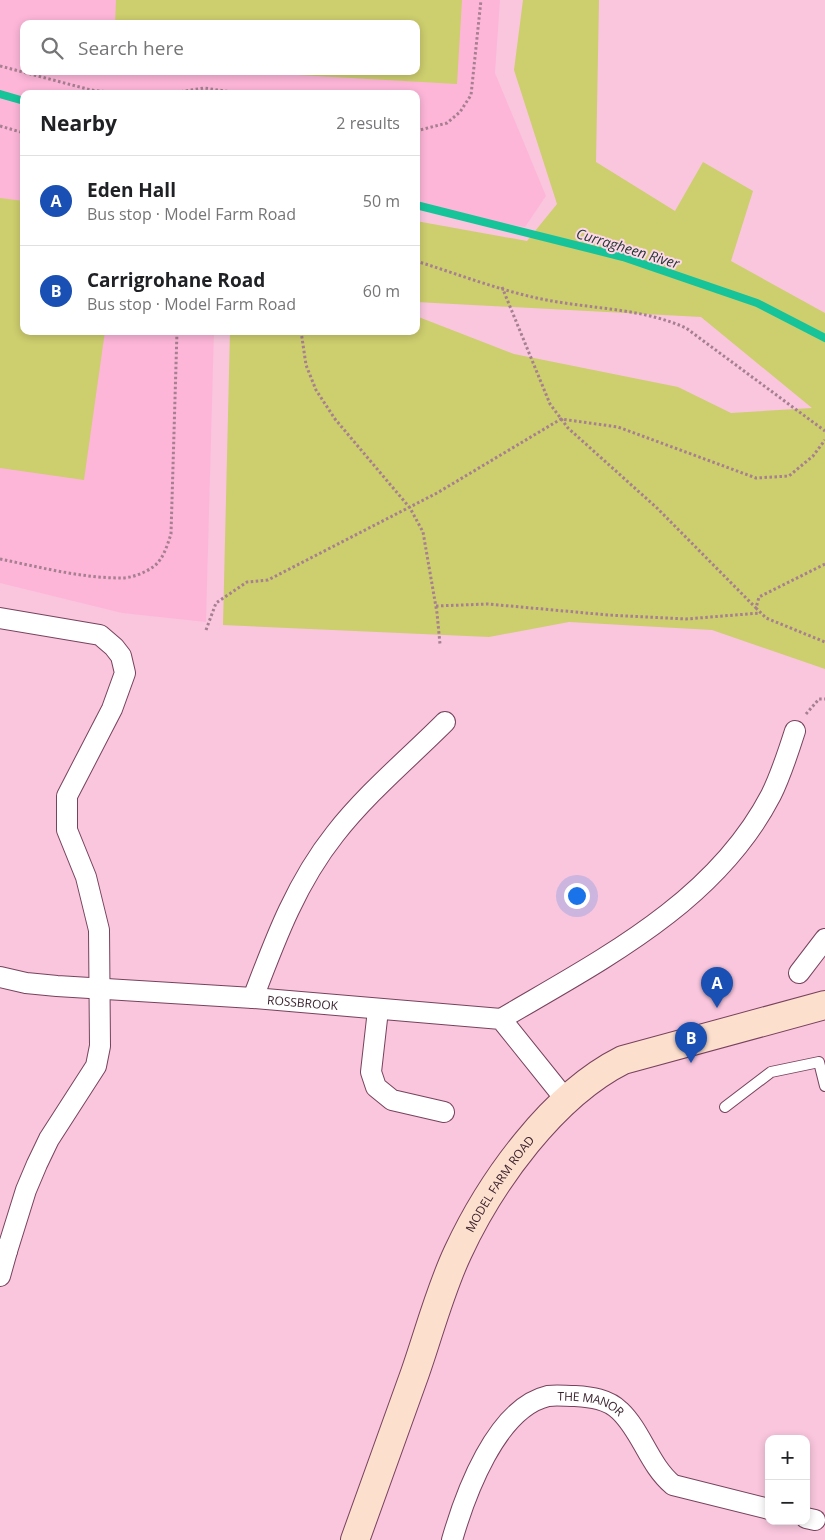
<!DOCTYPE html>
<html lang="en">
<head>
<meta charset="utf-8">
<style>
	body { margin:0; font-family:"Open Sans",sans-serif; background:#f6f6f6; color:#202124 }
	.controls { position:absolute; right:15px; bottom:15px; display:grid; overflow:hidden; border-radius:10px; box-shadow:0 2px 8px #0003 }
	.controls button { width:45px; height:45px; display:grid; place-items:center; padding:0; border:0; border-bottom:1px solid #e0e0e0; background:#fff; color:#202124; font:25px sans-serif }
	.you { position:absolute; left:576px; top:895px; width:18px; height:18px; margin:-12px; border:4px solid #fff; border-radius:50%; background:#1a73e8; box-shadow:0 0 0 8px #1a73e833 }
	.badge { display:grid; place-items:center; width:32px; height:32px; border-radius:50%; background:#2563eb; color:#fff; font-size:16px; font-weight:700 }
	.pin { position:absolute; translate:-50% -41px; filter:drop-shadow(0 1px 2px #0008) }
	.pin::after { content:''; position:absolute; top:26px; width:18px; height:15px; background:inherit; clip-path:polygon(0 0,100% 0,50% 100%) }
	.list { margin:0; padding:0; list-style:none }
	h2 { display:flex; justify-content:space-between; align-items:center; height:65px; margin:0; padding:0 20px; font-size:21px }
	h2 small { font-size:16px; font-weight:400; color:#757577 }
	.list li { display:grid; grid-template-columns:32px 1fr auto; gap:15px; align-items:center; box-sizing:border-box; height:90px; padding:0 20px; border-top:1px solid #e0e0e0 }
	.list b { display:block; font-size:19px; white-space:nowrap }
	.list p { margin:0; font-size:16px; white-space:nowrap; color:#757577 }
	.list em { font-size:16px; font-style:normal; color:#757577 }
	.icon { flex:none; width:28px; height:28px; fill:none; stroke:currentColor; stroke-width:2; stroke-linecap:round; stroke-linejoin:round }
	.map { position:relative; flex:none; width:825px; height:1540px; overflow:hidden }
	.search { position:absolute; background:#fff; box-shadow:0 2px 8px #0003; left:20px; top:20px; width:400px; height:55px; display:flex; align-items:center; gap:12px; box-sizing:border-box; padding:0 18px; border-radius:10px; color:#757577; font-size:19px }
	.panel { position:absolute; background:#fff; box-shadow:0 2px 8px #0003; left:20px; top:90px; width:400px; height:245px; border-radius:10px }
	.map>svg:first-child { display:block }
	.built { fill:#fdb6d8; fill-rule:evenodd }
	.green { fill:#cdce6e }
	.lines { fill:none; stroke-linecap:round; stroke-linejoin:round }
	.stream { stroke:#17c398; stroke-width:8 }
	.service-casing { stroke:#77425d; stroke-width:12 }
	.minor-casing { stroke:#77425d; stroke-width:22 }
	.secondary-casing { stroke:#77425d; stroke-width:30 }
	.path { stroke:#a67f91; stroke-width:3; stroke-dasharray:2.5 2.5; stroke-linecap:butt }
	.service { stroke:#fff; stroke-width:10 }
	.minor { stroke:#fff; stroke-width:20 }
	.secondary { stroke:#fddfce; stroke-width:28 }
	.labels { text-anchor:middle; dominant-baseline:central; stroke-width:4; stroke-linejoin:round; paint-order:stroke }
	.street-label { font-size:12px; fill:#371f2b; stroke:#fed7e9 }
	.water-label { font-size:14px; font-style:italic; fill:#223b32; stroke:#fed7e9 }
</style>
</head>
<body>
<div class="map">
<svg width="825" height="1540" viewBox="0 0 825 1540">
	<rect width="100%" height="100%" fill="#f9c6dd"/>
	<path class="built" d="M 0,0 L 500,0 L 495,73 L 546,196 L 525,227 L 416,209 L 416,94 L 24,94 L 24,331 L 214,331 L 206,622 L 122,613 L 0,583 ZM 24,24 L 416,24 L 416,71 L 24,71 Z"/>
	<path class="green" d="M 116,0 L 462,0 L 457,84 L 229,71 L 416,71 L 416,24 L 115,24 Z
		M 523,0 L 599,0 L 596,162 L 675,211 L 703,162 L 753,191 L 731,261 L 825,313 L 825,669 L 712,630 L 569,622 L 489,637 L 223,625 L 230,331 L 416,331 L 416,316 L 514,354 L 678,387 L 731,413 L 812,408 L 701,317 L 416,302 L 416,221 L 527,241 L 557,204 L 514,70 Z
		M 0,198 L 24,201 L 24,331 L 105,331 L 84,480 L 0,468 Z"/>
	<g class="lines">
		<path class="stream" d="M 0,94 L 24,101
			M 416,205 L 623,257 L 757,303 L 825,338"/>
		<g class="service-casing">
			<path id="service" d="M 725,1107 L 771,1072 L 819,1062 L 825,1086"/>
		</g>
		<g class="minor-casing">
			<g id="minor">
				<path d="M 0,618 L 100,635 L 114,647 L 121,656 L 125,673 L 112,709 L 67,796 L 67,830 L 86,877 L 99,930 L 100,1046 L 96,1066 L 49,1139 L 37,1164 L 26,1190 L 7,1251"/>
				<path d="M 799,973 L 825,939"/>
				<path id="s1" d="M 0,977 L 26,983 L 57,986 L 253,998 L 501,1019 L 566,1100"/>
				<path d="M 253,998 C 275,940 296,883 335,834 C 367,793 408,759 445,722"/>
				<path d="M 378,1010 L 371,1072 L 376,1087 L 392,1100 L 444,1112"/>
				<path d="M 501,1019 C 601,960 715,903 771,795 C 781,775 788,753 795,731"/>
				<path d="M 0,1249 L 7,1251 L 0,1276"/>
				<path d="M 806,1518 L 815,1520"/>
				<path id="s2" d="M 452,1540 C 465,1495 496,1408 548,1396 C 556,1395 566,1396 575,1396 C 591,1397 608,1399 620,1411 C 642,1432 649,1465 673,1485 L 769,1509"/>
			</g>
		</g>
		<g class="secondary-casing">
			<g id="secondary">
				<path id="s3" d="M 355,1540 C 375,1484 395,1428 415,1373 C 429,1333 440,1290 458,1252 C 491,1181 553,1095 623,1060 L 825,1005"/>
			</g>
		</g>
		<path class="path" d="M 0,66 L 91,90 L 127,94
			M 166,94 L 204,88 L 246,94
			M 0,126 L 24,133
			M 416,131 L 447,123 L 460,112 L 471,95 L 481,0
			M 416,261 C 461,275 506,293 552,301 C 597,309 644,309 686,328 L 825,431
			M 502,287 L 550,404 L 568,428 L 657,508 L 756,608
			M 301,331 L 306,365 L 316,390 L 335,419 L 410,508 L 423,532 L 437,613 L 440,644
			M 0,559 C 39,567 81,578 121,578 C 132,578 144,573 153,567 C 163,560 167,546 171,534 L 177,331
			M 825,564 L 759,597 L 756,608 L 766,618 L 825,642
			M 436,606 L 488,604 L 608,615 L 686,619 L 760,613
			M 206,630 L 216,603 L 247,582 L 268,580 L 437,493 L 561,419 L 618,427 L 756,478 L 789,476 L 813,456 L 825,440
			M 806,714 L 819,699 L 825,699"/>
		<use href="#service" class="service"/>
		<use href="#minor" class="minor"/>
		<use href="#secondary" class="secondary"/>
	</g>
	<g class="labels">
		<g class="street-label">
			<text stroke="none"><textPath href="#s1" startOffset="304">ROSSBROOK</textPath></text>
			<text stroke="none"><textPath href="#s3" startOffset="386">MODEL FARM ROAD</textPath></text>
			<text stroke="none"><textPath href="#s2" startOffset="224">THE MANOR</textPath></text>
		</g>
		<g class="water-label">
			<text transform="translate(628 248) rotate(17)">Curragheen River</text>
		</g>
	</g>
</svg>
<div class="controls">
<button>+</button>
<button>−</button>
</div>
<div class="you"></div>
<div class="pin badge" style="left:717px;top:1008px;background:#1a4fb4">A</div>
<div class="pin badge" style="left:691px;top:1063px;background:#1a4fb4">B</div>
<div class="search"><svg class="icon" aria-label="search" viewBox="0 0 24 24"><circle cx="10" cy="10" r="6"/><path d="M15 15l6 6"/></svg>Search here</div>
<section class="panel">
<h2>Nearby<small>2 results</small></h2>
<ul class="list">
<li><span class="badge" style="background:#1a4fb4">A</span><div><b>Eden Hall</b><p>Bus stop · Model Farm Road</p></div><em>50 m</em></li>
<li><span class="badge" style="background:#1a4fb4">B</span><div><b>Carrigrohane Road</b><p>Bus stop · Model Farm Road</p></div><em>60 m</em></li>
</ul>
</section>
</div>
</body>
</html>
